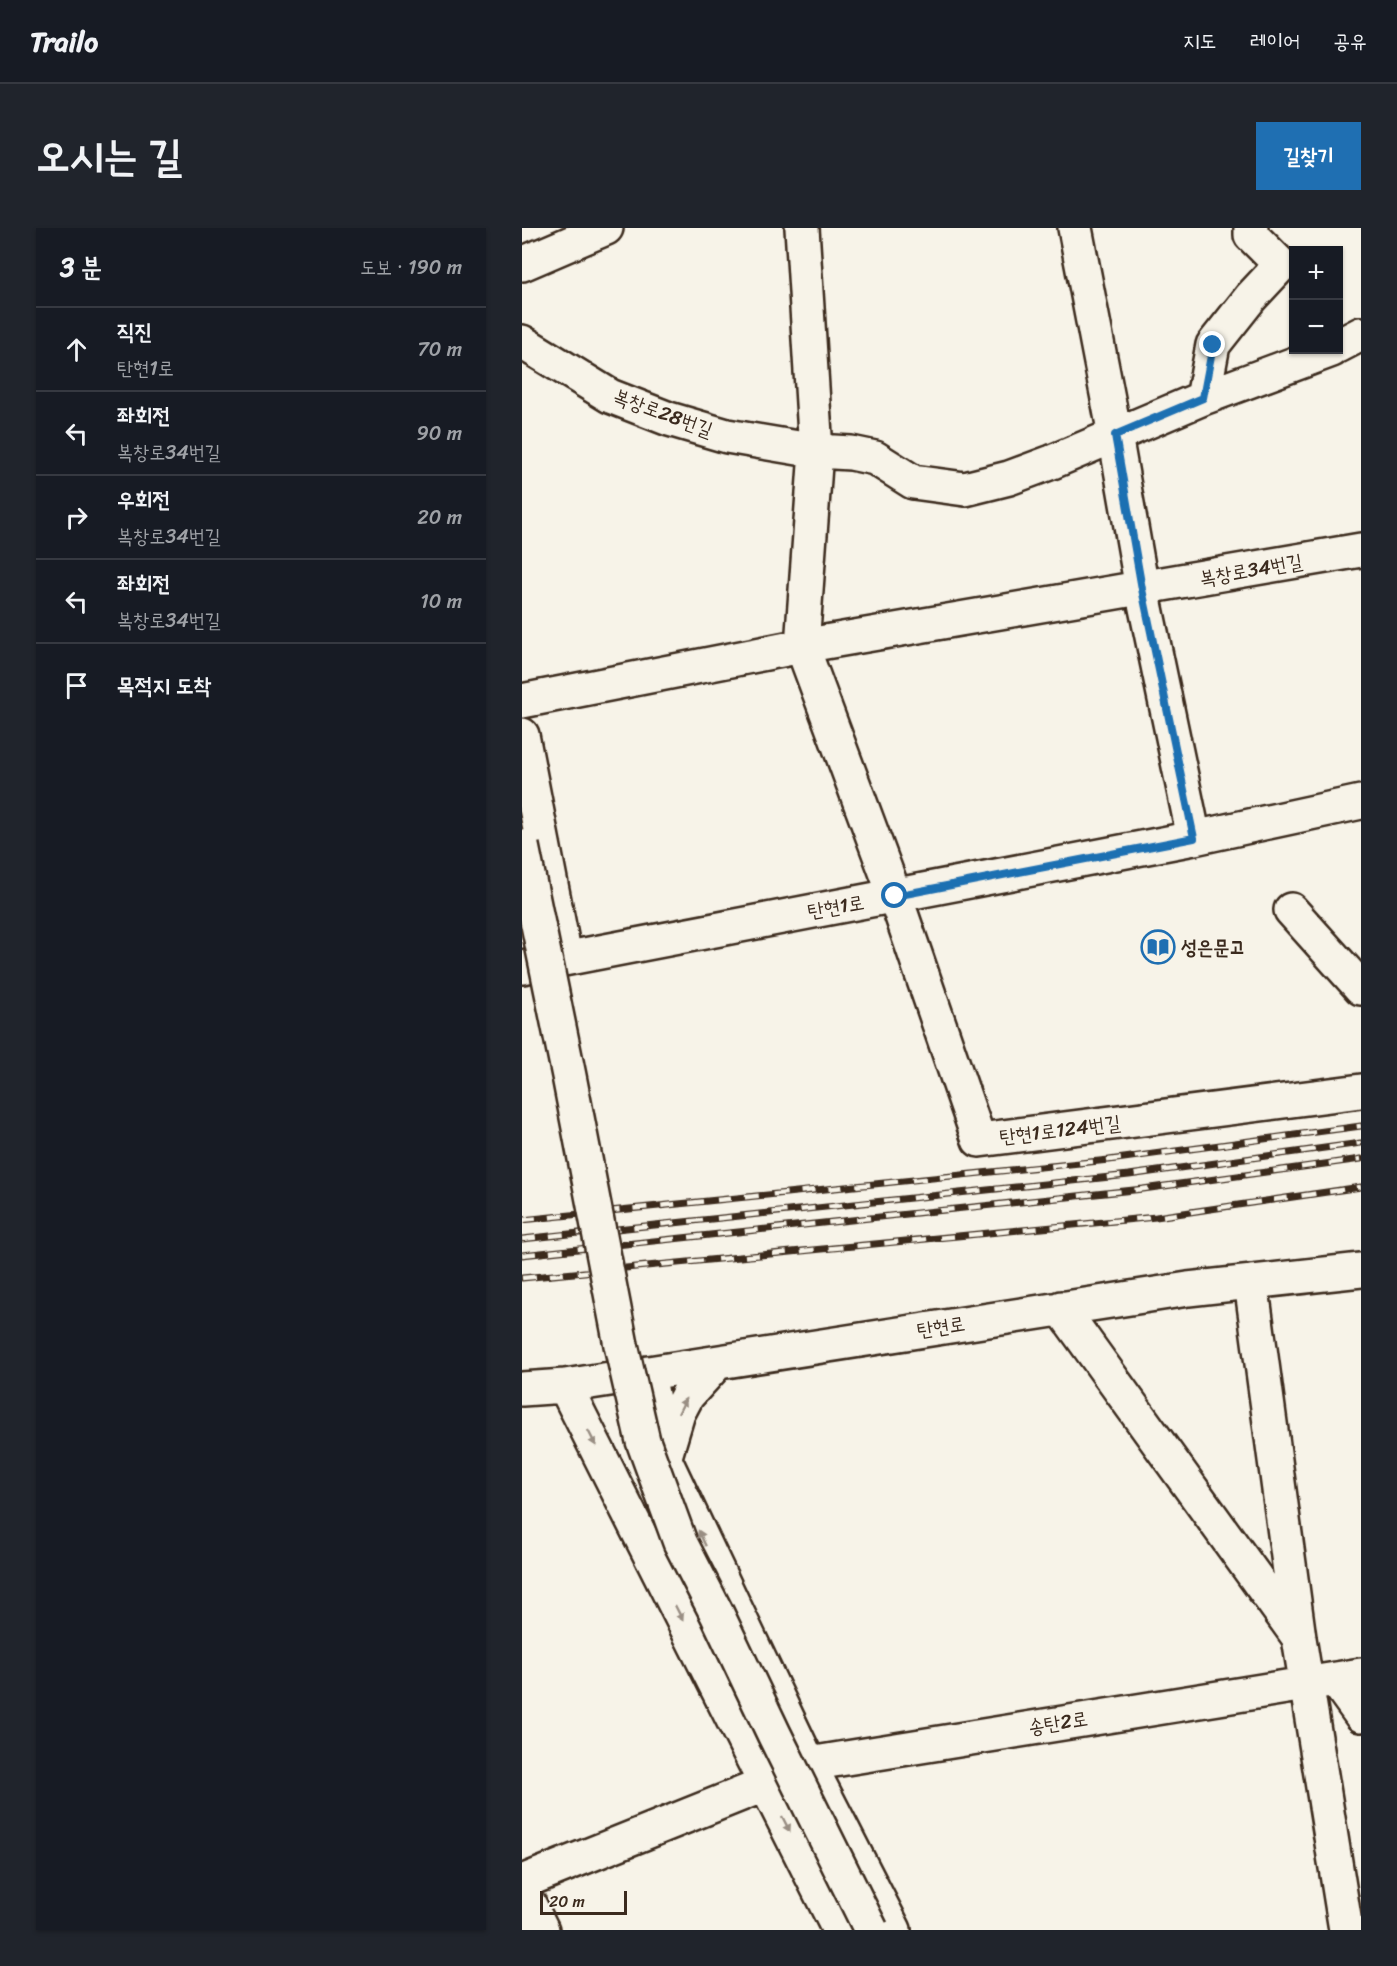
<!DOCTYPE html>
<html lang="ko">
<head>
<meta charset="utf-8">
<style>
	body { margin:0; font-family:Sriracha,"Poor Story",sans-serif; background:#20242c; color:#f1f3f6 }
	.controls { position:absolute; right:18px; top:18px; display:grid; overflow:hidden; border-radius:0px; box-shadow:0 2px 4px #0004 }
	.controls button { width:54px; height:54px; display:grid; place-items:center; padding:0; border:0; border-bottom:2px solid #363941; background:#171b24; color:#f1f3f6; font:30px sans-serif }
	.scale { position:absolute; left:18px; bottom:15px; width:87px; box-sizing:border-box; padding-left:6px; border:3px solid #3b2a1e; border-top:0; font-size:16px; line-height:21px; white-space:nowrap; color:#3b2a1e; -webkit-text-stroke:4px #f7f3e8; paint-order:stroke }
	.stop { position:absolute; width:18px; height:18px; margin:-14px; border:4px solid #1f6fb2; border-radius:50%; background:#fff }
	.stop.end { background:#1f6fb2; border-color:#fff; box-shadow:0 2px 6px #0008 }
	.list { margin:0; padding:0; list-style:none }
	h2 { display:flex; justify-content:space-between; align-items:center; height:78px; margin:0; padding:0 24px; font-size:26px }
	h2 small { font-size:20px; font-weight:400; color:#9ea1a6 }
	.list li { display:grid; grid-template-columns:39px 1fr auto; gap:18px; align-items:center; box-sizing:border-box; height:84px; padding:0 24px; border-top:2px solid #363941 }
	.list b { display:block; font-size:22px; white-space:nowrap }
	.list p { margin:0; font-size:20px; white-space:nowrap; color:#9ea1a6 }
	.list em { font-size:20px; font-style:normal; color:#9ea1a6 }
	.icon { flex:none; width:33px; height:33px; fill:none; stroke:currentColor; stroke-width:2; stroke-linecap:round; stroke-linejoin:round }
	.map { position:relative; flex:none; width:839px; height:1702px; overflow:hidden; border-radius:0px }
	header { display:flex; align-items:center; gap:36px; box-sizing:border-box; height:84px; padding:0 30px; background:#171b24; border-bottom:2px solid #363941 }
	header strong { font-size:28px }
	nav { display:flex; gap:33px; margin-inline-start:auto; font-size:21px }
	.intro { display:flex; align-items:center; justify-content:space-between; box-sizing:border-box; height:144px; padding:0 36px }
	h1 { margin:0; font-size:42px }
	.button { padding:15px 27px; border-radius:0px; background:#1f6fb2; color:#fff; font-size:21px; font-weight:700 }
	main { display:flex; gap:36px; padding:0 36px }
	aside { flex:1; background:#171b24; border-radius:0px; box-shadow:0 2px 4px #0004 }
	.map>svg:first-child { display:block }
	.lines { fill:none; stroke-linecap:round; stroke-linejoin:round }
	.minor-casing { stroke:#3b2a1e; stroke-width:38 }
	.minor { stroke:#f7f3e8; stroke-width:33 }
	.rail-casing { stroke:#3b2a1e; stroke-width:7 }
	.rail { stroke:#f7f3e8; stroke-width:4.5; stroke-dasharray:14; stroke-linecap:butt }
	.minor-bridge-casing { stroke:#3b2a1e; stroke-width:38; stroke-linecap:butt }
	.minor-bridge { stroke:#f7f3e8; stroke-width:33 }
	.oneway { fill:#998e83 }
	.route { stroke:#1f6fb2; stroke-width:8 }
	.labels { text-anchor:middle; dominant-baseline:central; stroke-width:6; stroke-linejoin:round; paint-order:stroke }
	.street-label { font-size:20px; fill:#3b2a1e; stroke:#f7f3e8 }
	.poi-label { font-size:20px; font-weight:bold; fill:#3b2a1e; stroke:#f7f3e8; text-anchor:start }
</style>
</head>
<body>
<header>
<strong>Trailo</strong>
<nav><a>지도</a><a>레이어</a><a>공유</a></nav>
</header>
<div class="intro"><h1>오시는 길</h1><a class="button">길찾기</a></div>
<main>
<aside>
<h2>3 분<small>도보 · 190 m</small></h2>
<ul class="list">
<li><svg class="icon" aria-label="ahead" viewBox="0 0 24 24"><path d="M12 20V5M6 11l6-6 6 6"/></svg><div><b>직진</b><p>탄현1로</p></div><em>70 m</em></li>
<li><svg class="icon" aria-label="left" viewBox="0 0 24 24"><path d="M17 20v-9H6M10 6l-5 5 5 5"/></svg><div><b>좌회전</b><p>복창로34번길</p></div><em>90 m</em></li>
<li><svg class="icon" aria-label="right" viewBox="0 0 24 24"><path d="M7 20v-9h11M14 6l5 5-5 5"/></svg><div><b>우회전</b><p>복창로34번길</p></div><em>20 m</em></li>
<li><svg class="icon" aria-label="left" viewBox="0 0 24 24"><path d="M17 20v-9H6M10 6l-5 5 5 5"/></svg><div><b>좌회전</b><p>복창로34번길</p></div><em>10 m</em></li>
<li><svg class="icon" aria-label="arrive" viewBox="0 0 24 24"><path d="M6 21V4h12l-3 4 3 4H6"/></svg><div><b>목적지 도착</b></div></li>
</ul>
</aside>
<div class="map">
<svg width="839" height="1702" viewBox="0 0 839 1702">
	<rect width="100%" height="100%" fill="#f7f3e8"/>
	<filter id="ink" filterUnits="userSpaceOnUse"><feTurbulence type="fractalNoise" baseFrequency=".0167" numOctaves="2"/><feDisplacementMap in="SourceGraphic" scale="12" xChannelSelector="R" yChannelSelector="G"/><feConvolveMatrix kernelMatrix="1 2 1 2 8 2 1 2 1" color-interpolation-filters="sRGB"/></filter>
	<g filter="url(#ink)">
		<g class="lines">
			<g class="minor-casing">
				<path id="minor" d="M 280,0 L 294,223 L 280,418 L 373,668 L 457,912 L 839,863
					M 553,0 L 593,207 L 620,361 L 672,610
					M 0,36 L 84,0
					M 0,114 L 88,168 L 147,191 L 205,208 L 294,223 L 329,225 L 353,230 L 391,254 L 443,261 L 487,250 L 530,234 L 681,170 L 810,122
					M 816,118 L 839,106
					M 681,170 L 691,117 L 729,69 L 759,37 L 729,7 L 729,0
					M 0,473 L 280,418 L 839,322
					M 0,507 L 43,729
					M 769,682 L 839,760
					M 0,739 L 672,610 L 839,574
					M 729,1054 L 777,1410 L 824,1702
					M 539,1080 L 775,1407
					M 126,1145 L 142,1230 L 287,1536 L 372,1702
					M 43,1158 L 317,1702
					M 0,1161 L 43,1158 L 666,1061 L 839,1042
					M 144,1225 L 156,1185 L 165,1168 L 195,1135
					M 813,1451 L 839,1487
					M 287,1536 L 839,1447
					M 0,1654 L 244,1556
					M 0,1662 L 20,1702"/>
			</g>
			<use href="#minor" class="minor"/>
			<g class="rail-casing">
				<path id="rail" d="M 0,992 L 587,932 L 839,898
					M 0,1011 L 607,947 L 839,915
					M 0,1027 L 621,961 L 839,931
					M 0,1050 L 634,989 L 839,959"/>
			</g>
			<use href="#rail" class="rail"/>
			<g class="minor-bridge-casing">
				<path id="minor-bridge" d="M 0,618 L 47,848 L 99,1117 L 121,1213 L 158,1314 L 195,1386 L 252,1506 L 349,1702"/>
			</g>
			<use href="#minor-bridge" class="minor-bridge"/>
		</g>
		<defs><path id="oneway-solid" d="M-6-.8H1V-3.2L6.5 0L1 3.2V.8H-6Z" transform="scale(1.5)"/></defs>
		<g class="oneway">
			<use href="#oneway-solid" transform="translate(160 1178) rotate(-64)"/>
			<use href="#oneway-solid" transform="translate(70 1210) rotate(63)"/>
			<use href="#oneway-solid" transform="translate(180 1310) rotate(-115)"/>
			<use href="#oneway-solid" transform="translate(157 1385) rotate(63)"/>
			<use href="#oneway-solid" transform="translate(264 1596) rotate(63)"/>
		</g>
	</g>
	<g class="lines" filter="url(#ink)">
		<path class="route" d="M 373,668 L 672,610 L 620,361 L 593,207 L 681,170 L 691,117"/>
	</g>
	<defs>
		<g id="library-ring" transform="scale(1.725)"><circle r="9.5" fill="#f7f3e8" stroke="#1f6fb2" stroke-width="1.5"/><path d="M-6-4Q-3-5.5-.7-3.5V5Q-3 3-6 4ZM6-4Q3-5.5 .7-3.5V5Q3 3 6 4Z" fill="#1f6fb2"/></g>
	</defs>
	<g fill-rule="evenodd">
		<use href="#library-ring" x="636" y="719"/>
	</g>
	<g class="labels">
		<g class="street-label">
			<text transform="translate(141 185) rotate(20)">복창로28번길</text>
			<text transform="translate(729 342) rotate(-10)">복창로34번길</text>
			<text transform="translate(314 679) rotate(-10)">탄현1로</text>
			<text transform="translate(538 902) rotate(-7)">탄현1로124번길</text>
			<text transform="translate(419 1099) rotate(-9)">탄현로</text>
			<text transform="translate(536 1495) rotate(-9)">송탄2로</text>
		</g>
		<g class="poi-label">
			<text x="659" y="719">성은문고</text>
		</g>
	</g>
</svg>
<div class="controls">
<button>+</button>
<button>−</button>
</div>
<div class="scale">20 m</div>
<div class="stop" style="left:373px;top:668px"></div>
<div class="stop end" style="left:691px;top:117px"></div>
</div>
</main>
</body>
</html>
